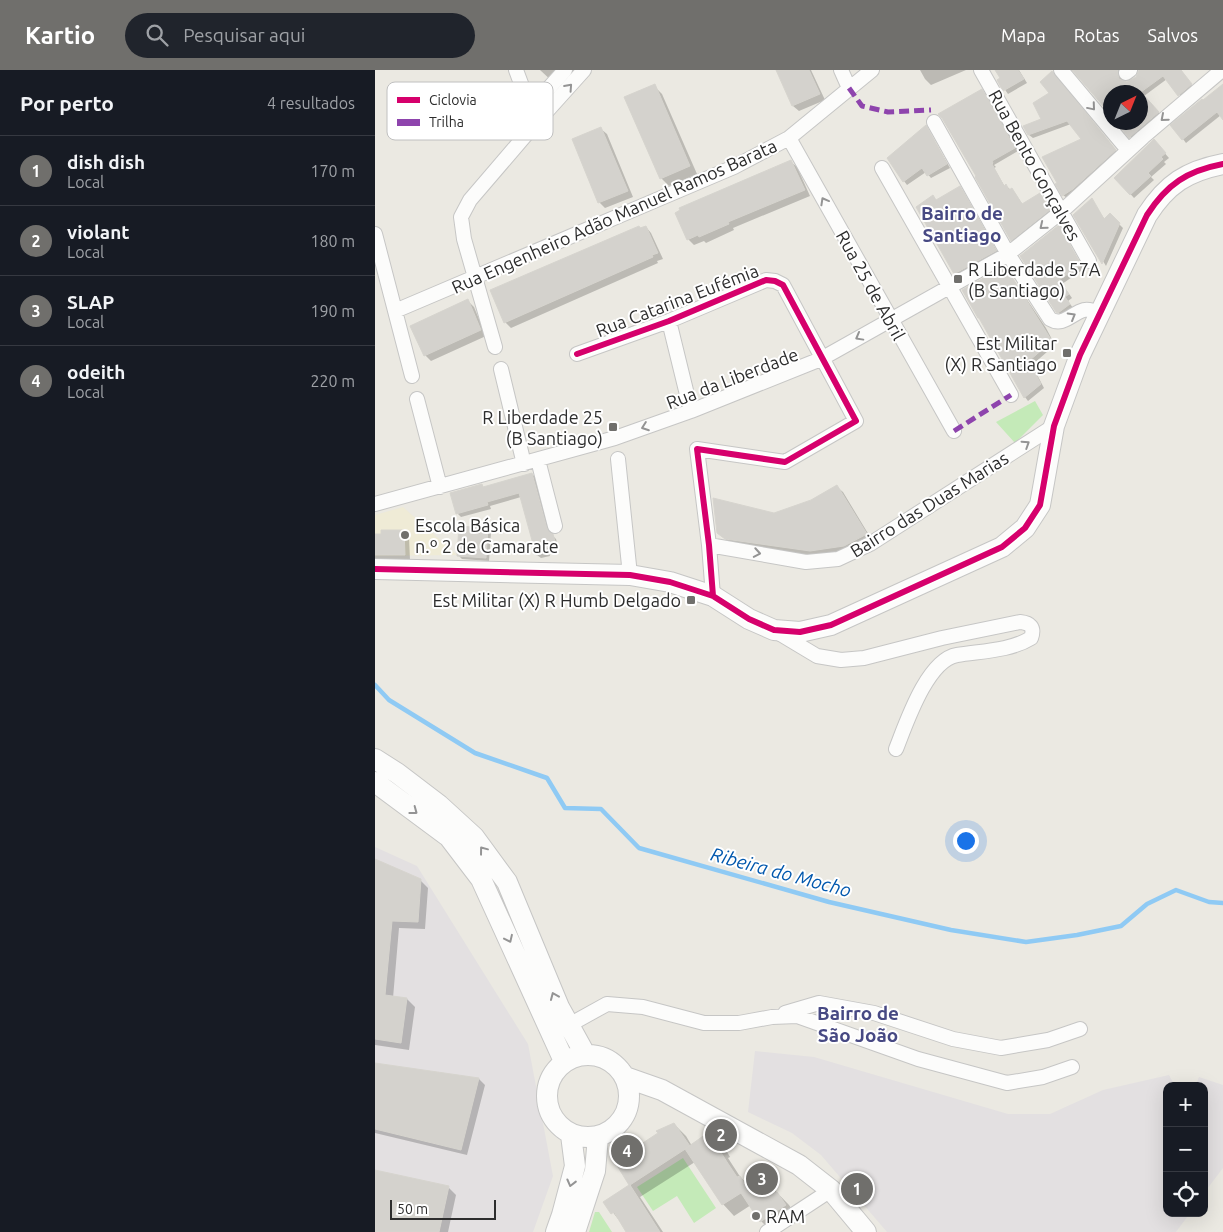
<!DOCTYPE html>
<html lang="pt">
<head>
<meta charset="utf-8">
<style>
	body { margin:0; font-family:Ubuntu,sans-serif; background:#20242c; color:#f1f3f6 }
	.controls { position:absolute; right:15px; bottom:15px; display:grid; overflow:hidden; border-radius:10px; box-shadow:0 5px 20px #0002 }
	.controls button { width:45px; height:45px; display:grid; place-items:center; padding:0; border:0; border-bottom:1px solid #363941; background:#171b24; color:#f1f3f6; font:25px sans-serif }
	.compass { position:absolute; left:728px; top:15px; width:45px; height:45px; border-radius:50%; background:#171b24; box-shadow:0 5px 20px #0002; rotate:43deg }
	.scale { position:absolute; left:15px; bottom:12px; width:106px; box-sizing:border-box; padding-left:5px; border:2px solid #2d2d2d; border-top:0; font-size:14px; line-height:18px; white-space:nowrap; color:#2d2d2d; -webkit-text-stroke:4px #fff; paint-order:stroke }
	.you { position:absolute; left:590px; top:770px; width:18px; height:18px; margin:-12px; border:4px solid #fff; border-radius:50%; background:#1a73e8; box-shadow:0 0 0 8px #1a73e833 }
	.badge { display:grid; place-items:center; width:32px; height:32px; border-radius:50%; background:#706f6c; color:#fff; font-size:16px; font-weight:700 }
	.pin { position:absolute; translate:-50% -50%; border:2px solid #fff; box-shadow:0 1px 5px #0006 }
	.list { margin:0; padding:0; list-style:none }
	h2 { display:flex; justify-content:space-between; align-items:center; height:65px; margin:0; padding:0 20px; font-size:21px }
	h2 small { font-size:16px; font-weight:400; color:#9ea1a6 }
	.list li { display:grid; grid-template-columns:32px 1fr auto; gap:15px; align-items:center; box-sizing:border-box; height:70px; padding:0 20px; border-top:1px solid #363941 }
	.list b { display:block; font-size:19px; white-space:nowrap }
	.list p { margin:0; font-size:16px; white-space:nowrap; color:#9ea1a6 }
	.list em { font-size:16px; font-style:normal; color:#9ea1a6 }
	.icon { flex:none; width:28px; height:28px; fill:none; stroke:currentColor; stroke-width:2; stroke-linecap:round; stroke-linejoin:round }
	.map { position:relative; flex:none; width:848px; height:1162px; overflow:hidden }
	header { display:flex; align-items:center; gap:30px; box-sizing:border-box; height:70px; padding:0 25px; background:#706f6c; color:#fff }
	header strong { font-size:24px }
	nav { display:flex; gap:28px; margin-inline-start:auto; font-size:18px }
	.search { width:350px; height:45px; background:#20242c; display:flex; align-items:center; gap:12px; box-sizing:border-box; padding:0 18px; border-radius:28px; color:#9ea1a6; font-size:19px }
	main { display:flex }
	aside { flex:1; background:#171b24 }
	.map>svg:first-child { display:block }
	.industrial { fill:#e3e0e1 }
	.education { fill:#efebd6 }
	.green { fill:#c4eab8 }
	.shadow { fill:#0003 }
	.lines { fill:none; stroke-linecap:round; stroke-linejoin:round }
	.stream { stroke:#8fcaf4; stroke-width:4.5 }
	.building { fill:#d4d2cd; stroke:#d6d4ce }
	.street-casing { stroke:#c6c6c5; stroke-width:16 }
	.secondary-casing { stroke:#c6c6c5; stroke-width:22 }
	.street { stroke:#fcfcfb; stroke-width:14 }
	.secondary { stroke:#fcfcfb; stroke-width:20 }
	.quiet { stroke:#8e44ad; stroke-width:5; stroke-dasharray:10 5; stroke-linecap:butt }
	.cycleway-casing { stroke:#fff; stroke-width:9 }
	.cycleway { stroke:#d6006c; stroke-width:6 }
	.oneway { stroke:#949494 }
	.poi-dot { fill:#706f6c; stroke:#fff; stroke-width:2 }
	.labels { text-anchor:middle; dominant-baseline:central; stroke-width:4; stroke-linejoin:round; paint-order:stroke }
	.street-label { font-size:18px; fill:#2d2d2d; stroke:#fff }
	.poi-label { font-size:18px; fill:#2d2d2d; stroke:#fff; text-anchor:start }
	.neighbourhood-label { font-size:19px; font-weight:bold; fill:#474983; stroke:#fff }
	.water-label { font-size:19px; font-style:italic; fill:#0057ad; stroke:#fff }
	.key { fill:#fff; stroke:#c0c0c0; stroke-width:1 }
	.key-label { font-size:14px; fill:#2d2d2d }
</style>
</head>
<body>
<header>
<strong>Kartio</strong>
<div class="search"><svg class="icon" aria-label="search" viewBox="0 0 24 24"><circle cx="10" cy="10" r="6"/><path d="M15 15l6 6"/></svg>Pesquisar aqui</div>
<nav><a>Mapa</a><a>Rotas</a><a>Salvos</a></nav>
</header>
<main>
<aside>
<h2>Por perto<small>4 resultados</small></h2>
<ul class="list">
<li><span class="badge">1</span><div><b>dish dish</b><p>Local</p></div><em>170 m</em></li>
<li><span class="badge">2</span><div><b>violant</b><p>Local</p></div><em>180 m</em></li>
<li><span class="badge">3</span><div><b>SLAP</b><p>Local</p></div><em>190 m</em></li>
<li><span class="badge">4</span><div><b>odeith</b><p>Local</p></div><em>220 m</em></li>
</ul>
</aside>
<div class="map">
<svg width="848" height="1162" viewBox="0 0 848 1162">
	<rect width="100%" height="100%" fill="#ebe9e2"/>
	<path class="industrial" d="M 0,777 L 42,796 L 153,974 L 178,1106 L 158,1162 L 0,1162 Z
		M 380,981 L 439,987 L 633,1044 L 675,1044 L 728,1020 L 794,1005 L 800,1016 L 792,1016 L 792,1143 L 815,1143 L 801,1162 L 512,1162 L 446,1085 L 417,1063 L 373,1042 Z
		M 824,1007 L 848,1015 L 848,1098 L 829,1123 L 829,1016 L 811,1016 L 822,1012 Z"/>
	<path class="education" d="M 28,437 L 82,485 L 0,486 L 0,445 Z"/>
	<path class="green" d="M 660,331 L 668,345 L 640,373 L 621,352 Z
		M 308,1088 L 341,1138 L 319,1153 L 302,1126 L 278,1141 L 262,1117 Z
		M 220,1142 L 224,1142 L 237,1162 L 214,1162 Z"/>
	<path class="shadow" d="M 165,0 L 189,0 L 178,12 Z
		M 402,0 L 436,0 L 450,30 L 424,41 L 418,36 Z
		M 545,0 L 591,0 L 556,15 L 550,9 Z
		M 621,0 L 644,0 L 652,13 L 633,24 L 624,11 L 627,9 Z
		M 698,0 L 750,0 L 746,4 L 747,12 L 753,13 L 761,8 L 768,0 L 806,0 L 819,19 L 808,29 L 792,9 L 769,26 L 787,46 L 759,70 L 743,52 L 766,52 L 766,22 L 736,22 Z
		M 681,7 L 744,84 L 692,128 L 688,125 L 708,69 L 696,54 L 658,68 L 654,65 L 668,49 Z
		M 848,15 L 848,46 L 846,45 L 811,73 L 808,69 Z
		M 279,16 L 287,24 L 322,104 L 294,116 L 286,108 Z
		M 606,20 L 610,24 L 643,81 L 619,95 L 621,97 L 619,98 L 630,117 L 631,116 L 640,123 L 648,135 L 665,124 L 678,144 L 640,174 L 637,170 L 602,108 Z
		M 551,56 L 575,98 L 556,108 L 551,102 L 532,115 L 529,111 Z
		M 226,59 L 232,64 L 258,127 L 230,138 L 224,132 Z
		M 779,71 L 794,88 L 789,92 L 791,94 L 776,107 L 779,110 L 759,128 L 741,108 Z
		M 416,92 L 422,97 L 435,126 L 358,158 L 359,160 L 331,173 L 329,171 L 319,175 L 313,169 L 307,141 Z
		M 585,118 L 588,121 L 624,185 L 583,207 L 580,204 L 542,137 L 558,127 L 562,131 Z
		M 717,130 L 730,150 L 735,145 L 748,158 L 731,196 L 700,145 Z
		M 264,157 L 266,159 L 271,157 L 276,163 L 288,189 L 282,191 L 283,193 L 136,258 L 130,252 Z
		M 684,157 L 709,199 L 687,214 L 697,228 L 693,231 L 698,238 L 686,245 L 682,241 Z
		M 630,197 L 671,258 L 680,275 L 657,295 L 669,318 L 653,331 L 650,327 L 607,251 L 604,248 Z
		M 93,231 L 99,237 L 111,266 L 56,291 L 50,285 Z
		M 157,404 L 161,408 L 175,463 L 181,469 L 184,479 L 174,481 L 175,486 L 166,488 L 162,485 L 146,427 L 115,436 L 116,439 L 86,447 L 82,443 L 107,416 L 109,418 Z
		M 462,417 L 468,422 L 497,470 L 475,482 L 442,486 L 357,474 L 343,463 L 437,431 Z
		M 112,459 L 116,463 L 114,491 L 87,489 L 84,486 Z
		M 29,461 L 34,467 L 35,490 L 0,491 L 0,465 Z
		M 0,791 L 45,810 L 53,818 L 50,859 L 24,858 L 18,928 L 32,929 L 40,937 L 34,980 L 0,975 Z
		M 0,994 L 104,1009 L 110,1015 L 92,1085 L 0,1063 Z
		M 299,1054 L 311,1066 L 317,1076 L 336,1064 L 348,1075 L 355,1087 L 353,1088 L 364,1105 L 375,1118 L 389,1109 L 414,1135 L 422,1147 L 397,1162 L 386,1151 L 376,1135 L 359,1146 L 348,1134 L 320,1092 L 265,1127 L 288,1162 L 253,1162 L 230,1132 L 256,1116 L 239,1089 L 250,1083 L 252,1085 Z
		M 0,1101 L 73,1117 L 81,1125 L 73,1162 L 0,1162 Z"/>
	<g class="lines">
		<path class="stream" d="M 0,615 L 14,630 L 100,683 L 172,708 L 190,738 L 226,739 L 264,778 L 454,832 L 576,860 L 651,872 L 702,865 L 746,856 L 772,834 L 801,820 L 834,832 L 848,833"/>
	</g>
	<path class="building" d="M 401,0 L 434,0 L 445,24 L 417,36 Z
		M 620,0 L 643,0 L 649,9 L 628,21 L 622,10 L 625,8 Z
		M 697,0 L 743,0 L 744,9 L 752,12 L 761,7 L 764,0 L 806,0 L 817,14 L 803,26 L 788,6 L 766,22 L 784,42 L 754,68 L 741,52 L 763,52 L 766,55 L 766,22 L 736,22 L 736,45 Z
		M 677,1 L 741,80 L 698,119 L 687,126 L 680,114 L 682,113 L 667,87 L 706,69 L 692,51 L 653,65 L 648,56 L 666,49 L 658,33 L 674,23 L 665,12 Z
		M 280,14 L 315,96 L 285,109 L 249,27 Z
		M 848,14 L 848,50 L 842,42 L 807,70 L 795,55 L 827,29 L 828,30 Z
		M 607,19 L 640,78 L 617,91 L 618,93 L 617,94 L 629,116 L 631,114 L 634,120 L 637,118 L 647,134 L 665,123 L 675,140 L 636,171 L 600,107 L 601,106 L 567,48 L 563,44 Z
		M 551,55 L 572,94 L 552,106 L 547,98 L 528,112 L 512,88 Z
		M 226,57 L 253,121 L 223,133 L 197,69 Z
		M 779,69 L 791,83 L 786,87 L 788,89 L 773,103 L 776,106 L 755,125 L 739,108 Z
		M 416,90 L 430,120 L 353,152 L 354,154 L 324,167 L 323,165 L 312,170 L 300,143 L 305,140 L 304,138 Z
		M 585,116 L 621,181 L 579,204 L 541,137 L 558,125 L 561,130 Z
		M 717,128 L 729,149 L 735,143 L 745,153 L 727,194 L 698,145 Z
		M 684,155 L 706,195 L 684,210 L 694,224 L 690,227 L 695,234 L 683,243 L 681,242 L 645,186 Z
		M 264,156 L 265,158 L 271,156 L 283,183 L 277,185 L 278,187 L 129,253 L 115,220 Z
		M 630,196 L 677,271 L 654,291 L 666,314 L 649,328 L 604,248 L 603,248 L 587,220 Z
		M 93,229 L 106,260 L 49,286 L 35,256 Z
		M 157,403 L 172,458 L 178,464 L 181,475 L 171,478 L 172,482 L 161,485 L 144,423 L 112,432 L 113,435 L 81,444 L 75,423 L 107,414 L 108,417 Z
		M 462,415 L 492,464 L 469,476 L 435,481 L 350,469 L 342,463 L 338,428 L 399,443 L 436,430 Z
		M 84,456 L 113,458 L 111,488 L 82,486 Z
		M 6,460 L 29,460 L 30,485 L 0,485 L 0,464 L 6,464 Z
		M 0,789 L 46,809 L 43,852 L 17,851 L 10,925 L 32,928 L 26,973 L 0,969 Z
		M 0,993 L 104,1008 L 86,1080 L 0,1059 Z
		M 299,1053 L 315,1076 L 255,1115 L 285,1162 L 251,1162 L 239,1142 L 236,1144 L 228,1132 L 254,1115 L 238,1089 L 250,1081 L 251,1084 L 283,1063 L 281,1061 Z
		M 336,1062 L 344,1075 L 342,1076 L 352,1092 L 362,1107 L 365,1106 L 372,1118 L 390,1107 L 400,1123 L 402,1122 L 411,1135 L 385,1152 L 366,1123 L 347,1135 L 310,1079 L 331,1064 Z
		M 0,1100 L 74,1116 L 64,1162 L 0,1162 Z"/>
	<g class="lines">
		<g class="street-casing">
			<path id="street" d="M 466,0 L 474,18
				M 606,0 L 714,191
				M 686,0 L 753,80
				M 751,3 L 755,0
				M 154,40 L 190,0
				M 559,52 L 633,184 L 675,249 C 688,257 697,243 709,240 C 714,239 720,241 725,243
				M 155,60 L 209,0
				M 414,68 L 579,361
				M 507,98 L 636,325
				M 0,164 L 37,306
				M 20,241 L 359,97 L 414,68 L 497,0
				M 294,251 L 316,341
				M 120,277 L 89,169 L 86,147 L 95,130 L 155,60 L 154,35 L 141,0
				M 202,284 L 294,251 L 391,210 L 400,211 L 408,215 L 481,351 L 410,392 L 322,379 L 334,475 L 338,526
				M 126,299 L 149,394
				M 42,329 L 65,417
				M 243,389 L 255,505
				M 163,390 L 180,456
				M 0,434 L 240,368 L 316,341 L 446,289 L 633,184 L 686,142 L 768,67 L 847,0
				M 334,475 L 431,492 L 463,489 L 495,474 L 679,356
				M 402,562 L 442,586 L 466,590 L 489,588 L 567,568 L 645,552 C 655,553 660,557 656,568 C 635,581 606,581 582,585 C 552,590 531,654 521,679
				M 410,943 L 444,933 L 499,943 L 578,969 L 626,978 L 673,970 L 705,959
				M 194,955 L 232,934 L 268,937 L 329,953 L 364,953 L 397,947 L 422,946 L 543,989 L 632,1013 L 668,1007 L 697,997
				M 392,1162 L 456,1120"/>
		</g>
		<g class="secondary-casing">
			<path id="secondary" d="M 0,499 L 255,505 L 295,512 L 338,526 L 374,549 L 399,560 L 425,562 L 456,555 L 627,477 L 650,458 L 665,435 L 679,356 L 705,285 L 772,145 C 792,114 812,101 848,94
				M 0,689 L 22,703 L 64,735 L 99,767 L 132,812 L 184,937 L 210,984
				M 0,712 L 74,767 L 106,809 L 189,991
				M172 1026a41 41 0 1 1 82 0a41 41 0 1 1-82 0Z
				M 250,1007 L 287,1020 L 424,1095 L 456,1120 L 491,1162
				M 181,1162 L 187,1145 L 200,1096 L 196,1065
				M 200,1162 L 220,1101 L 223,1067"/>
		</g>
		<use href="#street" class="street"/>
		<use href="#secondary" class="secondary"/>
		<path class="quiet" d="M 474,18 L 487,36 L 513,42 L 556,40
			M 579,361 L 636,325"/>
		<g class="cycleway-casing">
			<path id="cycleway" d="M 202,284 L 294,251 L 391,210 L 400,211 L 408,215 L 481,351 L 410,392 L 322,379 L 334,475 L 338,526
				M 0,499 L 255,505 L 295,512 L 338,526 L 374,549 L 399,560 L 425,562 L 456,555 L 627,477 L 650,458 L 665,435 L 679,356 L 705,285 L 772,145 C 792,114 812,101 848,94"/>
		</g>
		<use href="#cycleway" class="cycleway"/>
	</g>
	<defs><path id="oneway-chevron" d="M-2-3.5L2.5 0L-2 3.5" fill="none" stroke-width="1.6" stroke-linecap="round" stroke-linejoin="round" transform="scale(1.25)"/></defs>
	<g class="oneway">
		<use href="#oneway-chevron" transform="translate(194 17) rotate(-48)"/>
		<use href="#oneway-chevron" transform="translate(717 37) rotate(50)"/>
		<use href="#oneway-chevron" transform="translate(789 48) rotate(139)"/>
		<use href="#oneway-chevron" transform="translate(449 131) rotate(-119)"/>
		<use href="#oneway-chevron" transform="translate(668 156) rotate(141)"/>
		<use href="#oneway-chevron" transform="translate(697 246) rotate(-30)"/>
		<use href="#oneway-chevron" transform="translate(484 267) rotate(151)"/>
		<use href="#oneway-chevron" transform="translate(270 357) rotate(160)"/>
		<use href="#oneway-chevron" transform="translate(651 374) rotate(-33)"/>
		<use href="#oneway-chevron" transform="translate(382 483) rotate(10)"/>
		<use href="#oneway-chevron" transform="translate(39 741) rotate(37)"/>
		<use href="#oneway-chevron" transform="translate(108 780) rotate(-127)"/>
		<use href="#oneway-chevron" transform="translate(134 869) rotate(65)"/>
		<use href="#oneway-chevron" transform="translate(179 926) rotate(-113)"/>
		<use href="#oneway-chevron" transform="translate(196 1113) rotate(104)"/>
	</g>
	<g class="poi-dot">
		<rect x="578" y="204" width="10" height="10" rx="2.5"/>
		<rect x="687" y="278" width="10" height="10" rx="2.5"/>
		<rect x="233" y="352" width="10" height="10" rx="2.5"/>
		<circle cx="30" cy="465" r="5"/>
		<rect x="311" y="525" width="10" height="10" rx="2.5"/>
		<circle cx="381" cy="1146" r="5"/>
	</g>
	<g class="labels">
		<g class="street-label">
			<text transform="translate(660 95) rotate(61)">Rua Bento Gonçalves</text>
			<text transform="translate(239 146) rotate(-24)">Rua Engenheiro Adão Manuel Ramos Barata</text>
			<text transform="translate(496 215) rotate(61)">Rua 25 de Abril</text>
			<text transform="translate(302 230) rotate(-21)">Rua Catarina Eufémia</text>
			<text transform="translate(357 308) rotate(-21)">Rua da Liberdade</text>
			<text transform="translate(554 434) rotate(-32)">Bairro das Duas Marias</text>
		</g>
		<g class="poi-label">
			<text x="593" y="199">R Liberdade 57A<tspan x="593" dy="21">(B Santiago)</tspan></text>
			<text x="682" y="273" text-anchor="end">Est Militar<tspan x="682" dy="21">(X) R Santiago</tspan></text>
			<text x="228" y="347" text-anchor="end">R Liberdade 25<tspan x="228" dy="21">(B Santiago)</tspan></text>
			<text x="40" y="455">Escola Básica<tspan x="40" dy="21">n.º 2 de Camarate</tspan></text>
			<text x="306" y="530" text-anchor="end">Est Militar (X) R Humb Delgado</text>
			<text x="391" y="1146">RAM</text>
		</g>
		<g class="neighbourhood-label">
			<text x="587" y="143">Bairro de<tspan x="587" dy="22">Santiago</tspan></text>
			<text x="483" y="943">Bairro de<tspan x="483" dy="22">São João</tspan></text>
		</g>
		<g class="water-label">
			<text transform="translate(406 802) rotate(15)">Ribeira do Mocho</text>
		</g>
	</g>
	<rect x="12" y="12" width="166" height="58" rx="8" class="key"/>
	<rect x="22" y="27" width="23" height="6" fill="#d6006c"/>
	<rect x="22" y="49" width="23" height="7" fill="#8e44ad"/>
	<g class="key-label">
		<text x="54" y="35">Ciclovia</text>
		<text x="54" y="57">Trilha</text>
	</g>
</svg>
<div class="controls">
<button>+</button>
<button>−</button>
<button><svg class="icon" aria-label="locate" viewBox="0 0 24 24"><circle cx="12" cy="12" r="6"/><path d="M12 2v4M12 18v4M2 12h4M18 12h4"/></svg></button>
</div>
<svg class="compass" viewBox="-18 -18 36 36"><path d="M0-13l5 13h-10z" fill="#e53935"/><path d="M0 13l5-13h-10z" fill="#9ea1a6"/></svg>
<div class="scale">50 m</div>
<div class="you"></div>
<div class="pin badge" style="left:482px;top:1119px">1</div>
<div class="pin badge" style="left:346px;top:1065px">2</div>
<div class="pin badge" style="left:387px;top:1109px">3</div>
<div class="pin badge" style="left:252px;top:1081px">4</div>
</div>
</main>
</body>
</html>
